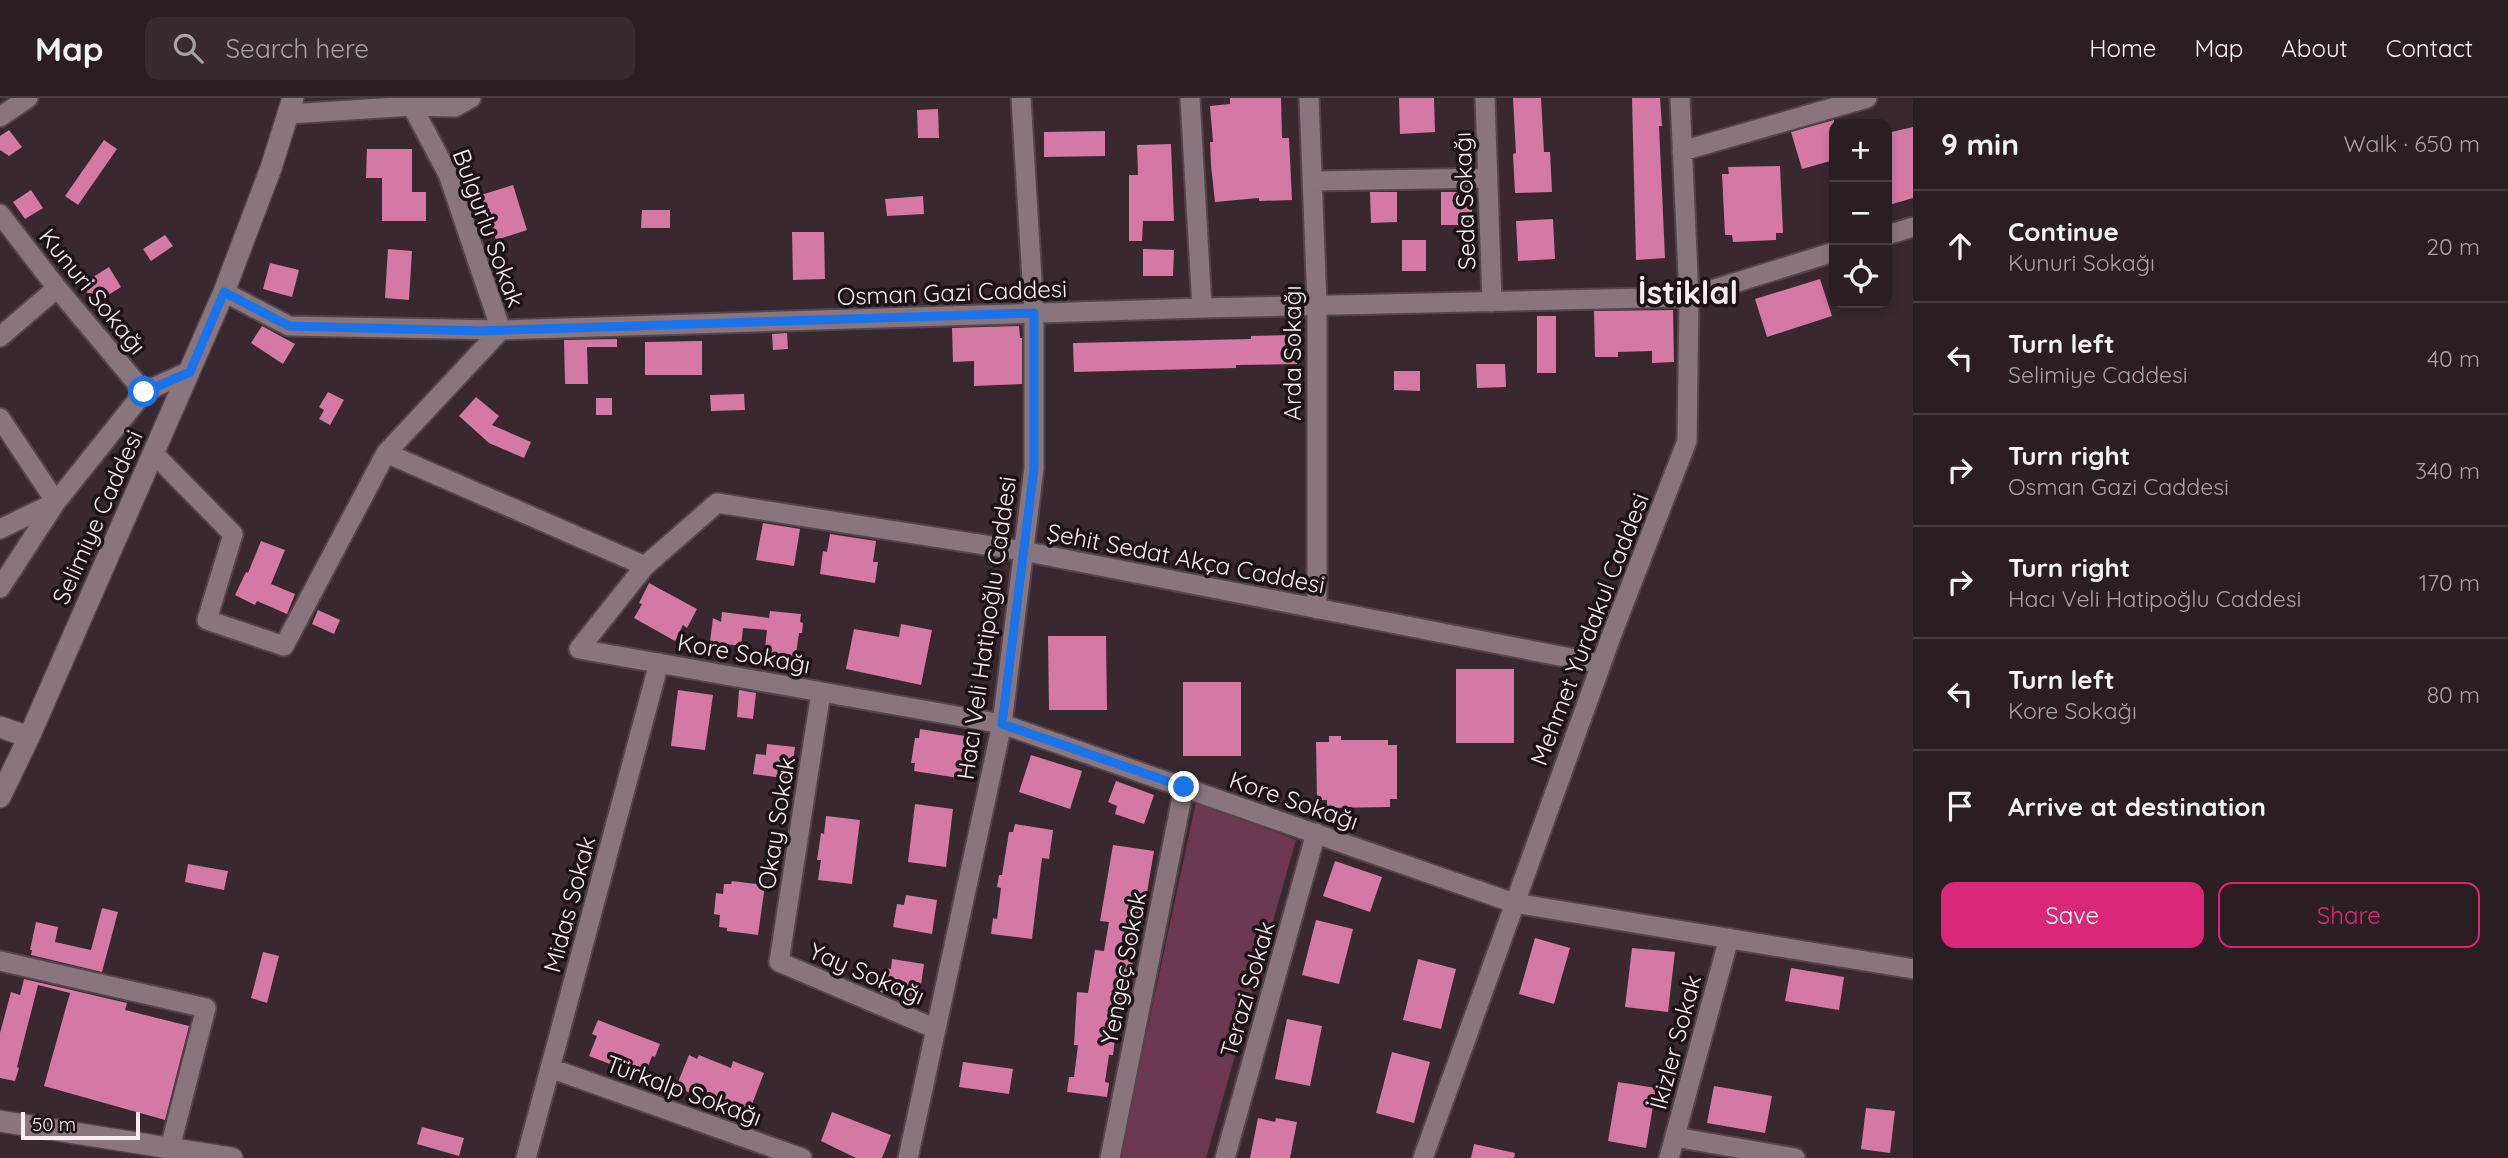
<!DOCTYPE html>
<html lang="en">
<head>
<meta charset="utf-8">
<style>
	body { margin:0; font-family:Quicksand,sans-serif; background:#372b30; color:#f1f3f6 }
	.controls { position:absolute; right:21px; top:21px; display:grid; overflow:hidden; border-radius:14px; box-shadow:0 4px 10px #0003 }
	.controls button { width:63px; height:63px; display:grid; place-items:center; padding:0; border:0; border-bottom:2px solid #473c41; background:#2b1e23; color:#f1f3f6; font:35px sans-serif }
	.scale { position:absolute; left:21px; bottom:18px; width:119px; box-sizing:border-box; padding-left:7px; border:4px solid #faeef3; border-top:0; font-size:19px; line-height:24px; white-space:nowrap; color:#faeef3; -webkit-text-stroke:5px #1b1316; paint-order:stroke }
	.stop { position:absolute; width:21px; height:21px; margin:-16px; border:5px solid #1a73e8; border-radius:50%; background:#fff }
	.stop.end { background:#1a73e8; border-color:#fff; box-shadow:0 2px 7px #0008 }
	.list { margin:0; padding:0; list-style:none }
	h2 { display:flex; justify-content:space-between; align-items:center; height:91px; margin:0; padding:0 28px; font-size:30px }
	h2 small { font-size:23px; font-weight:400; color:#a6a2a6 }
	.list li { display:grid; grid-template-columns:46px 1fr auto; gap:21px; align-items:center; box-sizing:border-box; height:112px; padding:0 28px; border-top:2px solid #473c41 }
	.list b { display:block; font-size:26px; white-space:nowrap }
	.list p { margin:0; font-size:23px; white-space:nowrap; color:#a6a2a6 }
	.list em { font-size:23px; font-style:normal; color:#a6a2a6 }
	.actions { display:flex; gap:14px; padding:21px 28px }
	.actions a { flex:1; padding:16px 0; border:2px solid #db2777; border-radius:14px; text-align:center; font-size:24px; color:#db2777 }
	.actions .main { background:#db2777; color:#fff }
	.icon { flex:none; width:38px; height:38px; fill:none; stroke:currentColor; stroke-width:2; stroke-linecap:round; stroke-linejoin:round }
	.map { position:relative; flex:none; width:1913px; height:1060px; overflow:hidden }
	header { display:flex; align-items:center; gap:42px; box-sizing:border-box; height:98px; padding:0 35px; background:#2b1e23; border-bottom:2px solid #473c41 }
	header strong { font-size:33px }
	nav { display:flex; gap:38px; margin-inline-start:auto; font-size:24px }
	.search { width:490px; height:63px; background:#372b30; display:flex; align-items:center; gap:18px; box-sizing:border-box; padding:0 24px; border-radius:14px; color:#a6a2a6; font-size:26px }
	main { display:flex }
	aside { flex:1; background:#2b1e23 }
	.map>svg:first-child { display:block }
	.green { fill:#6c3750 }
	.building { fill:#d479a4 }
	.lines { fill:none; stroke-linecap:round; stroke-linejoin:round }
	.street-casing { stroke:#54454c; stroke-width:23 }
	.secondary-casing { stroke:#54454c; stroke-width:24 }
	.street { stroke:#89757d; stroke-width:19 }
	.secondary { stroke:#89757d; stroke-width:21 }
	.route { stroke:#1a73e8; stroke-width:9 }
	.labels { text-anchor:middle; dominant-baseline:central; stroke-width:7; stroke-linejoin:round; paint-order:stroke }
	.street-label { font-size:24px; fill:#faeef3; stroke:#1b1316 }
	.district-label { font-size:32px; font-weight:bold; fill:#faeef3; stroke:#1b1316 }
</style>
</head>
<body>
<header>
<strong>Map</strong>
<div class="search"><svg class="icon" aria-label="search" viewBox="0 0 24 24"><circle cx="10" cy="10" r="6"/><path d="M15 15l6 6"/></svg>Search here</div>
<nav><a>Home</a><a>Map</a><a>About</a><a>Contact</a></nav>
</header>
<main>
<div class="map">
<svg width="1913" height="1060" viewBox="0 0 1913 1060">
	<rect width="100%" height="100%" fill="#39282f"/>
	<path class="green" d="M 1196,704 L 1296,742 L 1206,1060 L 1120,1060 Z"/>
	<path class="building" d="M 1230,0 L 1281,0 L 1282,40 L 1289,40 L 1292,102 L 1259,103 L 1259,100 L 1215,104 L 1211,67 L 1210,44 L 1213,44 L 1210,8 L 1230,6 Z
		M 1399,0 L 1434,0 L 1435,34 L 1400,36 Z
		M 1513,0 L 1541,0 L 1544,54 L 1550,54 L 1552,94 L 1515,95 L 1513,56 L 1516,55 Z
		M 1632,0 L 1660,0 L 1662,28 L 1659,28 L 1665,160 L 1636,162 Z
		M 938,11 L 939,40 L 918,40 L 917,12 Z
		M 1834,22 L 1834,62 L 1802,71 L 1791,34 Z
		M 1913,29 L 1913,100 L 1889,107 L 1887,35 Z
		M 9,32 L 22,49 L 9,58 L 0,52 L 0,38 Z
		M 1105,33 L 1105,58 L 1044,59 L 1044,34 Z
		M 104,42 L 117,51 L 78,107 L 65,98 Z
		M 1171,46 L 1174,123 L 1143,123 L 1142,143 L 1129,143 L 1129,77 L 1138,77 L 1137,47 Z
		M 367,51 L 412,51 L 412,94 L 426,94 L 426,123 L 382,123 L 382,80 L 366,80 Z
		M 1780,68 L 1783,135 L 1776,135 L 1776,142 L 1733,144 L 1732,137 L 1725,137 L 1722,76 L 1729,76 L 1728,69 Z
		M 513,87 L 527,132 L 496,142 L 481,97 Z
		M 31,92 L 43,110 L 25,121 L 13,104 Z
		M 1370,94 L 1397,94 L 1397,124 L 1371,125 Z
		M 1441,94 L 1472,94 L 1472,127 L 1441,127 Z
		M 923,98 L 924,116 L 887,118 L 885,101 Z
		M 642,112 L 670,112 L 670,130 L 641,130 Z
		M 1553,121 L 1555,161 L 1518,163 L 1516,123 Z
		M 792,134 L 824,134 L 825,181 L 793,182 Z
		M 165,137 L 173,148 L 151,163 L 143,151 Z
		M 1402,142 L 1426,142 L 1426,173 L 1402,173 Z
		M 388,151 L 412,153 L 409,202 L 385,200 Z
		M 1143,151 L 1174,152 L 1173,178 L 1143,178 Z
		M 270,165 L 299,172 L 292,199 L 263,191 Z
		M 109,169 L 121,189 L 94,206 L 82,186 Z
		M 1820,181 L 1832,218 L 1767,239 L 1755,201 Z
		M 1673,212 L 1674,264 L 1652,265 L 1652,253 L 1618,254 L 1618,259 L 1595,259 L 1594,213 Z
		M 1537,218 L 1556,218 L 1556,275 L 1537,275 Z
		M 262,228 L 295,246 L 283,266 L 251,245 Z
		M 1019,228 L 1020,240 L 1022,240 L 1022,286 L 974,288 L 974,263 L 953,264 L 952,230 Z
		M 787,235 L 788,251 L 773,252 L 772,236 Z
		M 1296,237 L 1297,266 L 1236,267 L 1236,270 L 1074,274 L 1073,245 L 1251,241 L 1251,238 Z
		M 617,241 L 617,249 L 587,249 L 588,286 L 565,286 L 564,242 Z
		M 702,243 L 702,277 L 645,277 L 645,244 Z
		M 1476,266 L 1505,266 L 1506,289 L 1477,290 Z
		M 1394,273 L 1420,273 L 1420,293 L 1394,292 Z
		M 328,294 L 344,302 L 330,327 L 319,321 L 324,312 L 319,309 Z
		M 744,296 L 745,312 L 711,313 L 710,297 Z
		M 476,299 L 499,318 L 492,327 L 531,344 L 524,360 L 489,345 L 459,318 Z
		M 596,300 L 612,300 L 612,317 L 596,317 Z
		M 763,425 L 800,431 L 794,468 L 756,462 Z
		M 830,436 L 876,443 L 873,464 L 878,464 L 875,485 L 820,476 L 823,453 L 827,454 Z
		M 261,443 L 285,452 L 271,486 L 295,496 L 287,516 L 257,503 L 255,507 L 235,497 L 246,474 L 248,475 Z
		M 649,485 L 697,511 L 687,530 L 683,527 L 675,543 L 634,520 L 642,506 L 639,505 Z
		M 318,512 L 340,522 L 334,536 L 312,526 Z
		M 770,513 L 801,516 L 800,524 L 803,525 L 802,535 L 799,535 L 795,564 L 764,560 L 767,532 L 743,530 L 741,548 L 710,544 L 713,520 L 721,524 L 722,514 L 769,520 Z
		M 901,526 L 932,532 L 921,587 L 846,571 L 854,531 L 899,539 Z
		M 1048,538 L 1106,538 L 1107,612 L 1049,612 Z
		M 1456,571 L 1514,571 L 1514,645 L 1456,645 Z
		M 1183,584 L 1241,584 L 1241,658 L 1183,658 Z
		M 678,592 L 713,597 L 705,652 L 671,648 Z
		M 739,592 L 756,595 L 753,621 L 737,619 Z
		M 920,631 L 971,639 L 970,649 L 973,650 L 969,673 L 966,672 L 965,681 L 914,673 L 915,665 L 911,665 L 915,640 L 919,640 Z
		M 1329,638 L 1341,638 L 1341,642 L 1388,642 L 1388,647 L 1397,647 L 1397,701 L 1390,701 L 1390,709 L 1327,710 L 1327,702 L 1317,702 L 1316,644 L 1329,644 Z
		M 767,646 L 795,649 L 791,681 L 753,676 L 756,656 L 766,657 Z
		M 1031,657 L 1082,673 L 1070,711 L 1019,694 Z
		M 1116,683 L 1154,697 L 1144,726 L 1115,716 L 1117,708 L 1108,704 Z
		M 915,706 L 953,711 L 946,769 L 908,764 Z
		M 826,718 L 860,722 L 852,786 L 818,782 L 821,762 L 817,762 L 821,735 L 824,736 Z
		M 1015,726 L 1053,732 L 1049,761 L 1042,760 L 1032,841 L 991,836 L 993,820 L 997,821 L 1001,790 L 997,789 L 999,777 L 1002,777 L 1009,734 L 1013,734 Z
		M 1113,747 L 1154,753 L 1141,830 L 1138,829 L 1130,882 L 1125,881 L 1121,925 L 1117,925 L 1113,957 L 1109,957 L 1105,984 L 1109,985 L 1107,999 L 1067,994 L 1069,979 L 1074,979 L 1078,947 L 1074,947 L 1077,894 L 1088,895 L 1095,852 L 1104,853 L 1109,824 L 1100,823 Z
		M 1335,763 L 1382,779 L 1370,814 L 1323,798 Z
		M 188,766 L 228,773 L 224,792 L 185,784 Z
		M 732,783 L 765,787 L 758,837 L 727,833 L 727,830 L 719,829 L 720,817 L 714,816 L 716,795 L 723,796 L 724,786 L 731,786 Z
		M 906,797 L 937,802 L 932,836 L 893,829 L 897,806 L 904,807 Z
		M 102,810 L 118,814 L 102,874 L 31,857 L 32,852 L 30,852 L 36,824 L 58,829 L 55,844 L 91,852 Z
		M 1316,822 L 1353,831 L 1339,886 L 1302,877 Z
		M 1535,840 L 1570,850 L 1554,906 L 1519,896 Z
		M 1632,850 L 1675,854 L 1668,914 L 1625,909 Z
		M 263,854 L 279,858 L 267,905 L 251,900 Z
		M 892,861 L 924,866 L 919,900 L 880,894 L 883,870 L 891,871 Z
		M 1418,861 L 1456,871 L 1441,931 L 1403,922 Z
		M 1791,870 L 1844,879 L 1839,912 L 1785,903 Z
		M 24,881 L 127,905 L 125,912 L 189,928 L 165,1022 L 44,988 L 70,895 L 38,887 L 17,969 L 19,970 L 15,983 L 0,980 L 0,935 L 11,894 L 20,897 Z
		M 1287,921 L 1322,928 L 1310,988 L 1275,981 Z
		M 598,922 L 660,946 L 655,959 L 652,958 L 644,979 L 589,958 L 597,938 L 592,936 Z
		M 1392,954 L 1430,964 L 1414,1025 L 1376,1015 Z
		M 689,957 L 697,961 L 699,957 L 731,970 L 733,963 L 764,975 L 749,1014 L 704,998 L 703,1000 L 676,989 Z
		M 963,964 L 1013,971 L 1009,996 L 959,989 Z
		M 1618,984 L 1656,990 L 1646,1050 L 1608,1043 Z
		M 1714,988 L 1772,998 L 1765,1035 L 1707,1025 Z
		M 1866,1010 L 1895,1013 L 1890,1055 L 1861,1051 Z
		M 832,1014 L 891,1037 L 882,1060 L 856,1060 L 821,1043 Z
		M 1258,1020 L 1275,1024 L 1276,1020 L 1297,1024 L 1290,1060 L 1250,1060 Z
		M 422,1029 L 464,1040 L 459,1058 L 417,1046 Z
		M 1474,1046 L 1515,1055 L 1514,1060 L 1471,1060 Z"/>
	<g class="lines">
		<g class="street-casing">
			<path id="street" d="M 1190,0 L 1202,210
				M 1309,0 L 1317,207 L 1317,511
				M 1485,0 L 1492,204
				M 289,16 L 412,8 L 455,9 L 471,0
				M 0,19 L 28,0
				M 1682,53 L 1867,0
				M 1313,83 L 1488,80
				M 0,116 L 57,190 L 144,294 L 190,273
				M 1887,137 L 1913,129
				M 224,194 L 289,228 L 501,232 L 1202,210 L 1689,199 L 1834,154
				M 0,239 L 57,190
				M 0,320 L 56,404 L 0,490
				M 386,355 L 645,468 L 717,405 L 1023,453 L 1601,566
				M 154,356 L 233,436 L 207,522 L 284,548 L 386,355 L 501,232 L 448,76 L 412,8
				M 0,431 L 56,404 L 144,294
				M 645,468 L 579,551 L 1002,626 L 1514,805 L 1913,871
				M 821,594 L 779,864 L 936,931
				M 0,863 L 206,910 L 170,1050
				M 550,970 L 802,1060
				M 1675,1039 L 1795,1060
				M 526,1060 L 659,565
				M 908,1060 L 1002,626 L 1034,370 L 1034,215 L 1021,0
				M 1110,1060 L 1184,689
				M 1225,1060 L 1316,735
				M 1423,1060 L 1612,536 L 1687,343 L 1689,199 L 1680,0
				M 1669,1060 L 1729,840"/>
		</g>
		<g class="secondary-casing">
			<path id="secondary" d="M 0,629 L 29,639
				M 0,699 L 29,639 L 224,194 L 271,70 L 293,0
				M 0,1023 L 232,1060"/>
		</g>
		<use href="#street" class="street"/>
		<use href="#secondary" class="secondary"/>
	</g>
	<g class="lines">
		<path class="route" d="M 144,294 L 190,274 L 224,194 L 289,228 L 480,233 L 1034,215 L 1034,370 L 1002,626 L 1184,689"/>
	</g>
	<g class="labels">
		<g class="street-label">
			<text transform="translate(1464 103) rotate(-92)">Seda Sokağı</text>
			<text transform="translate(489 130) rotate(70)">Bulgurlu Sokak</text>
			<text transform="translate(93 193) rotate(51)">Kunuri Sokağı</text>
			<text transform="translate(952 194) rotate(-2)">Osman Gazi Caddesi</text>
			<text transform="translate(1292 255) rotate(-90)">Arda Sokağı</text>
			<text transform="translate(97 419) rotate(-66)">Selimiye Caddesi</text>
			<text transform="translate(1186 460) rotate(11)">Şehit Sedat Akça Caddesi</text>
			<text transform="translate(986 530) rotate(-82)">Hacı Veli Hatipoğlu Caddesi</text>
			<text transform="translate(1589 531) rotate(-69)">Mehmet Yurdakul Caddesi</text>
			<text transform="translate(744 555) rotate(10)">Kore Sokağı</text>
			<text transform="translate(1294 702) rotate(19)">Kore Sokağı</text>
			<text transform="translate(776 725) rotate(-81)">Okay Sokak</text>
			<text transform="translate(569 806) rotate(-75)">Midas Sokak</text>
			<text transform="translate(1123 870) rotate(-79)">Yengeç Sokak</text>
			<text transform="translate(867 875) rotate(23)">Yay Sokağı</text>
			<text transform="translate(1247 891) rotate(-74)">Terazi Sokak</text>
			<text transform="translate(1675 944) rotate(-75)">İkizler Sokak</text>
			<text transform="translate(684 992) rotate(20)">Türkalp Sokağı</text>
		</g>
		<g class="district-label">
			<text x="1688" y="194">İstiklal</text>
		</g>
	</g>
</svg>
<div class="controls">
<button>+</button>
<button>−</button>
<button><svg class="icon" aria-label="locate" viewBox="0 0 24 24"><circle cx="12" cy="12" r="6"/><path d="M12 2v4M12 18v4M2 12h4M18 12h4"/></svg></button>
</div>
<div class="scale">50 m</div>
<div class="stop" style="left:144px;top:294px"></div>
<div class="stop end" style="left:1184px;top:689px"></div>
</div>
<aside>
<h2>9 min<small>Walk · 650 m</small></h2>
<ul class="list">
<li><svg class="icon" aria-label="ahead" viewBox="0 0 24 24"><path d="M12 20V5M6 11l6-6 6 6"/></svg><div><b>Continue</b><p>Kunuri Sokağı</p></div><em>20 m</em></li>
<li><svg class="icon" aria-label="left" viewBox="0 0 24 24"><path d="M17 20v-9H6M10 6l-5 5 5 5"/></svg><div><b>Turn left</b><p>Selimiye Caddesi</p></div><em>40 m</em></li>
<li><svg class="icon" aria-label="right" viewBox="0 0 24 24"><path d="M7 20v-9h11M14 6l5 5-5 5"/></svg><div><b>Turn right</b><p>Osman Gazi Caddesi</p></div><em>340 m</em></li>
<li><svg class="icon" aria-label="right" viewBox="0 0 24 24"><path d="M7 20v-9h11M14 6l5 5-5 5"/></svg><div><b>Turn right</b><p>Hacı Veli Hatipoğlu Caddesi</p></div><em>170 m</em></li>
<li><svg class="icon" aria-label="left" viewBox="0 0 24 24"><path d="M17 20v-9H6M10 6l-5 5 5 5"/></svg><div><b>Turn left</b><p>Kore Sokağı</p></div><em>80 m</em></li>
<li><svg class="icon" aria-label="arrive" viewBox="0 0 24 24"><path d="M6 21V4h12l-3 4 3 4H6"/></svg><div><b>Arrive at destination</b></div></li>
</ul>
<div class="actions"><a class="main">Save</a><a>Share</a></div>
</aside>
</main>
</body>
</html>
